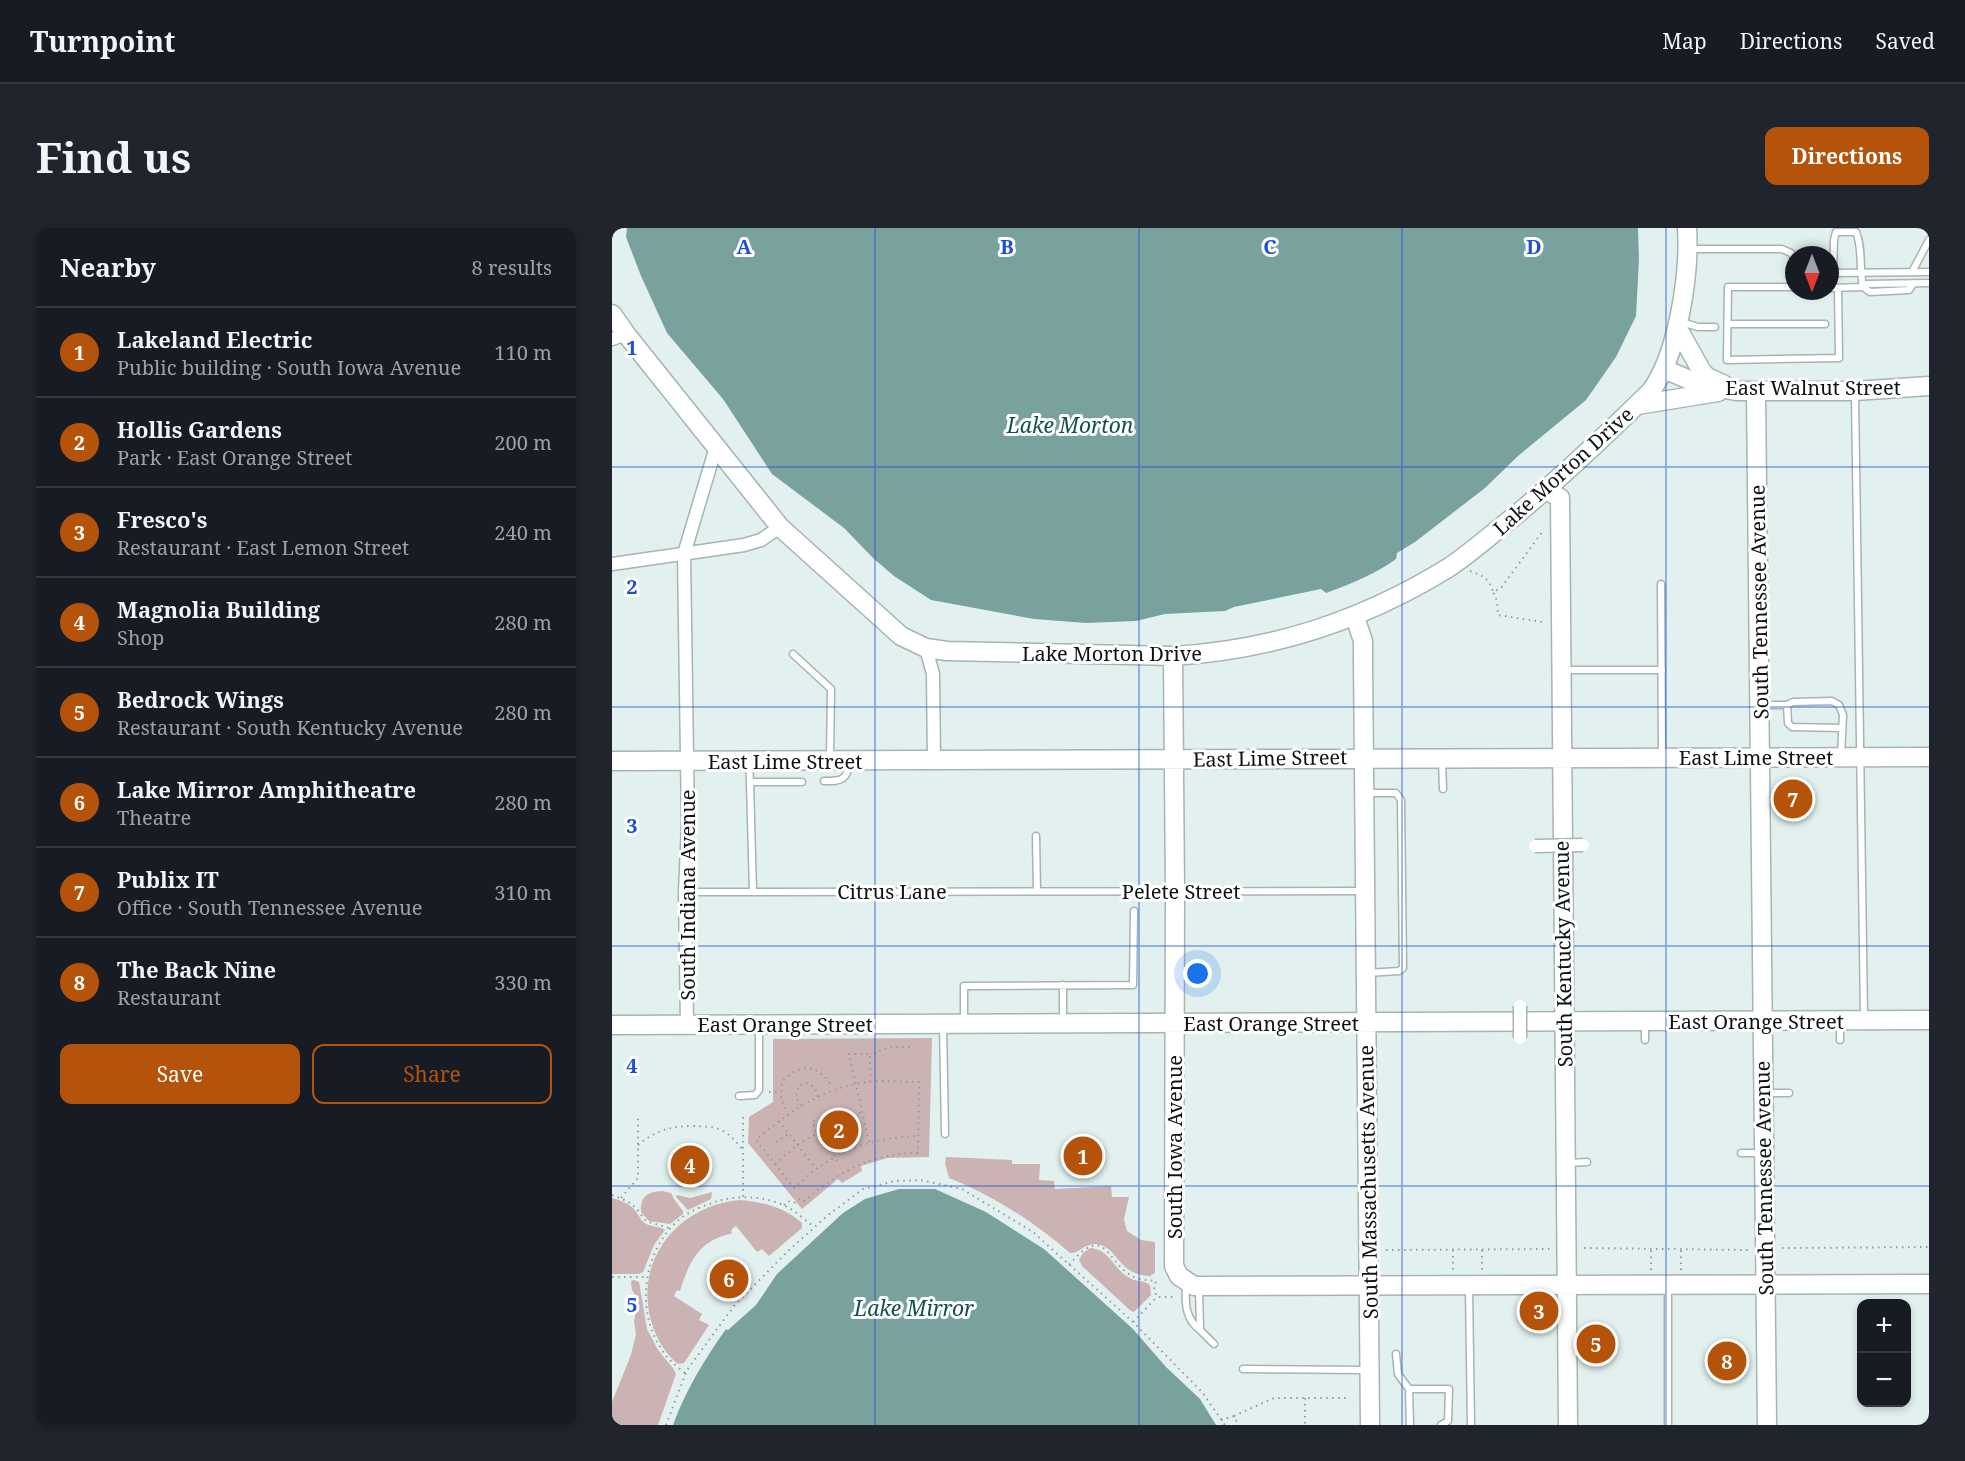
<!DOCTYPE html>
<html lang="en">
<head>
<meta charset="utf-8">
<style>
	body { margin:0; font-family:"Noto Serif",serif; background:#20242c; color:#f1f3f6 }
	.controls { position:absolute; right:18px; bottom:18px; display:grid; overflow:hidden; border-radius:12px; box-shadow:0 3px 9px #0003 }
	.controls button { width:54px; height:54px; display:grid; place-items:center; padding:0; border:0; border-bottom:2px solid #363941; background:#171b24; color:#f1f3f6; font:30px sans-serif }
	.compass { position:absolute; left:1173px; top:18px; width:54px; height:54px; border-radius:50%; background:#171b24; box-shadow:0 3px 9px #0003; rotate:180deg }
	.you { position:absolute; left:586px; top:746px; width:21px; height:21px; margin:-15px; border:4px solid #fff; border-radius:50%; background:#1a73e8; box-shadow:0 0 0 9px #1a73e833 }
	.badge { display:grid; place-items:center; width:39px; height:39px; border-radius:50%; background:#b45309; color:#fff; font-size:20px; font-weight:700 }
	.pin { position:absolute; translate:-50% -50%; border:3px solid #fff; box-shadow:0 2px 6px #0006 }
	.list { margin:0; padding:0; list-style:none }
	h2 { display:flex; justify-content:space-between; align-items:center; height:78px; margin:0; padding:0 24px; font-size:26px }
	h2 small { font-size:20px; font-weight:400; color:#9ea1a6 }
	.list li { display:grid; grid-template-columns:39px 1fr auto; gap:18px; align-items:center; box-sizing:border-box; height:90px; padding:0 24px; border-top:2px solid #363941 }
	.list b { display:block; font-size:22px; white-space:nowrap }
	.list p { margin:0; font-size:20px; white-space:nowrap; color:#9ea1a6 }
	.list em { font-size:20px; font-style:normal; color:#9ea1a6 }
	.actions { display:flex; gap:12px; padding:18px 24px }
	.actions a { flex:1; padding:14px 0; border:2px solid #b45309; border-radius:12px; text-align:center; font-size:21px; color:#b45309 }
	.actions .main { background:#b45309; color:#fff }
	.map { position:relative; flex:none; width:1317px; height:1197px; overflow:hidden; border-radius:12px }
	header { display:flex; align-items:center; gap:36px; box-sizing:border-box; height:84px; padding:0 30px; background:#171b24; border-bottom:2px solid #363941 }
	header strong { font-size:28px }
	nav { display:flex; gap:33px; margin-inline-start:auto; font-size:21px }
	.intro { display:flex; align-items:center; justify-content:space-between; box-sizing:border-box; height:144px; padding:0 36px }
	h1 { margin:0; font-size:42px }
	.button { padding:15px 27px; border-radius:12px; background:#b45309; color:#fff; font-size:21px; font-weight:700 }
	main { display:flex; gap:36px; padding:0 36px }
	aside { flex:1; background:#171b24; border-radius:12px; box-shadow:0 3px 9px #0003 }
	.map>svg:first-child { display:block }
	.green { fill:#cbb2b3 }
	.water { fill:#79a29e }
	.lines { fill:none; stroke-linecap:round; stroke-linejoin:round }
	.lane-casing { stroke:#a6b4b2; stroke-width:9 }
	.street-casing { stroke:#a6b4b2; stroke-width:15 }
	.secondary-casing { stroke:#a6b4b2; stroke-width:21 }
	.path { stroke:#919c9b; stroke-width:2; stroke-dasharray:1.5 4.5; stroke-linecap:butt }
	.lane { stroke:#fff; stroke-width:6 }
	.street { stroke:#fff; stroke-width:12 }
	.secondary { stroke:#fff; stroke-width:18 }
	.street-bridge-casing { stroke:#a6b4b2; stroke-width:15; stroke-linecap:butt }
	.street-bridge { stroke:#fff; stroke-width:12 }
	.grid { fill:none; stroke:#1d4ed8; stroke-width:1.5; stroke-opacity:0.55 }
	.labels { text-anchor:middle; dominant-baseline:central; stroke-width:6; stroke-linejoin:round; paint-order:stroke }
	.street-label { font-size:20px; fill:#0d1212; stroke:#fff }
	.water-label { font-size:21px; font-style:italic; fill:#13504c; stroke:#fff }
	.grid-label { font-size:20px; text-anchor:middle; font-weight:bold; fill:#1d4ed8; stroke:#fff; stroke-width:6; stroke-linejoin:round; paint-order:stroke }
</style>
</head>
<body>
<header>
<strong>Turnpoint</strong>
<nav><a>Map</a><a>Directions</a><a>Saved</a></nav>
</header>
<div class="intro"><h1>Find us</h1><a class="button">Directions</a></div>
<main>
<aside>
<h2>Nearby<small>8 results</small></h2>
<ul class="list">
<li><span class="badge">1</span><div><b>Lakeland Electric</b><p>Public building · South Iowa Avenue</p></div><em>110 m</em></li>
<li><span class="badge">2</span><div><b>Hollis Gardens</b><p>Park · East Orange Street</p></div><em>200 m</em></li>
<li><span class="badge">3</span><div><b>Fresco's</b><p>Restaurant · East Lemon Street</p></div><em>240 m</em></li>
<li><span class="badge">4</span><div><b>Magnolia Building</b><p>Shop</p></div><em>280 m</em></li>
<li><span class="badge">5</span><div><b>Bedrock Wings</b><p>Restaurant · South Kentucky Avenue</p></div><em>280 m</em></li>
<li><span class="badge">6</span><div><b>Lake Mirror Amphitheatre</b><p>Theatre</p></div><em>280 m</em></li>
<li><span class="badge">7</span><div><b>Publix IT</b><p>Office · South Tennessee Avenue</p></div><em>310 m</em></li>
<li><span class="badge">8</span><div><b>The Back Nine</b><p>Restaurant</p></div><em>330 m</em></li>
</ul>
<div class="actions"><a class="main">Save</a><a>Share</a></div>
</aside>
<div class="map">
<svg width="1317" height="1197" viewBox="0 0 1317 1197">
	<rect width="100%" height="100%" fill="#e2f1ef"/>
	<path class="green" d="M 320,810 L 317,929 L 275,930 L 249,938 L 250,943 L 230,955 L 226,951 L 190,981 L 136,915 L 137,889 L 161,874 L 161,811 Z
		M 334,929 L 400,932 L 400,936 L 428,936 L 427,952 L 442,953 L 443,961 L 499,958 L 500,969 L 517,969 L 512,991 L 515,1003 L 529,1012 L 543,1014 L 543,1045 L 538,1048 C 505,1047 506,1018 484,1016 C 473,1015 468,1025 458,1025 C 422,994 382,968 337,950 L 333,935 Z
		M 50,963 L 59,965 L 62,971 L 71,983 L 71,986 L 58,996 L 37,993 L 29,984 C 28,968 36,964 50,963 Z
		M 100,964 L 99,971 L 76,982 L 64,969 L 65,967 L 78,970 Z
		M 0,970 C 8,972 21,977 25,985 C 28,989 29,993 34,996 C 41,999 47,998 53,1002 L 42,1017 L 31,1044 L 27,1046 L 0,1046 Z
		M 128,972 C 151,974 172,979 190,995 L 190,1000 L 157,1028 L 150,1021 L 145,1024 L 124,998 L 119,1002 L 120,1005 L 118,1006 C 86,1013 77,1035 68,1063 L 65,1062 L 62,1068 L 90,1086 L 87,1092 L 97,1097 L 72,1135 L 66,1136 C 55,1128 47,1114 42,1102 C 18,1038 62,978 128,972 Z
		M 478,1020 C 497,1021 501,1040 516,1049 C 523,1054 532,1052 538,1057 L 539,1067 L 522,1084 L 519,1083 L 470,1038 L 467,1032 L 471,1025 Z
		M 22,1052 L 27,1054 L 35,1101 L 46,1122 L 61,1140 L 64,1146 L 46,1197 L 0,1197 L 0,1174 L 19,1127 L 24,1106 L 22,1094 L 26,1072 L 20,1062 L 19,1053 Z"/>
	<path class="water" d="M 15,0 L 1026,0 L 1027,31 L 1024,88 L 1004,129 L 974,172 L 906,228 L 873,260 L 803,314 L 785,325 L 784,331 C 763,346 739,356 714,365 L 709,361 L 622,379 L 613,383 L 553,386 L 524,393 L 474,395 L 422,391 L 319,372 L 282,348 L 261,330 L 232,300 L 160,246 L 111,171 L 55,105 L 29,48 L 14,9 Z
		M 287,961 L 323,961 L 374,984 L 432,1021 L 521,1101 L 554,1139 L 588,1171 L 604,1197 L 61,1197 C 74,1162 92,1132 114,1101 L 116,1102 L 144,1077 L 165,1046 L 231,985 L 253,971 Z"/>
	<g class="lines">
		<g class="lane-casing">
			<path id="lane" d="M 1079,21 L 1170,21 L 1179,25 L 1182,30
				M 1300,44 L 1317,12
				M 1219,45 L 1317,44
				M 1221,45 L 1222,12 L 1224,4 L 1244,4 C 1251,20 1247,41 1251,59 L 1258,64 L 1297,62 L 1301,56
				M 1182,59 L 1116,59 L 1115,132 L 1227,130 L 1226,60
				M 1218,60 L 1251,59 L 1255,56 L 1317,55
				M 1069,94 L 1086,99 L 1103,99
				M 1116,96 L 1213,96
				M 1243,166 L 1252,789
				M 1049,356 L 1050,529
				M 181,426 L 219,461 L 218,529
				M 951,442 L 1050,442
				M 1149,477 L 1175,477
				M 1229,528 L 1231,487 L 1227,477 L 1220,473 L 1181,474 L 1175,477 L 1176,495 L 1180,499 L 1230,500
				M 830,533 L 831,561
				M 137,534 L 138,554
				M 212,553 C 230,553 235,553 238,533
				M 754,565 L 784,565 L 789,572 L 791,740 L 787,743 L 755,745
				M 424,608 L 425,663
				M 73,664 L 751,663
				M 141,664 L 138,554 L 190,554
				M 451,792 L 451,757
				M 1033,794 L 1033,812
				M 352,795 L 352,758 L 521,757 L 522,683
				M 331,796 L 333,906
				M 1228,812 L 1228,795
				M 1155,865 L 1177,865
				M 127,868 L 143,867 L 147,862 L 147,800
				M 1129,925 L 1151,925
				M 956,935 L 975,934
				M 574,1057 C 573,1074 573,1091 588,1102 L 587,1061
				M 1056,1060 L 1056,1197
				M 857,1061 L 859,1197
				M 588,1102 L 602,1116
				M 784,1126 L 786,1146 L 797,1161
				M 631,1141 L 754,1142
				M 798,1197 L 797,1161 L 837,1161 L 836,1193 L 829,1197"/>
		</g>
		<g class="street-casing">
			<path id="street" d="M 0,111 L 14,106
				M 0,336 L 132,317 L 149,312 L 168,299
				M 314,420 L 321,446 L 322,532
				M 75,796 L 73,664 L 76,596 L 72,326 L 104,219"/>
		</g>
		<g class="secondary-casing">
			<path id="secondary" d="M 0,86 L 14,106 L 168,299 L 289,408 L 314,420 L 335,423 L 561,428 C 661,422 750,393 836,340 C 856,327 875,310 894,295 C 945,254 992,209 1039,163 C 1066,126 1078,46 1075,0
				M 1065,99 L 1089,142 L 1095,149 L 1111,156
				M 1052,141 L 1087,156 L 1124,163 L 1243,163 L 1317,158
				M 1144,163 L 1155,1197
				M 1025,177 L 1106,164
				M 935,262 L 948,270 L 956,1197
				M 743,389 L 751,413 L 751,431 L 758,1197
				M 561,428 L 563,663 L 562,1038 L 567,1048 L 582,1058 L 1317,1056
				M 0,533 L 1317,529
				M 0,797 L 1317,792"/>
		</g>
		<path class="path" d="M 858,343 C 870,347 878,351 881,364
			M 930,394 L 886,387 L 885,373 L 881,364 L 889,360 L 931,303
			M 258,854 C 259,846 258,837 258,829 C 272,817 286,819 303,819
			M 157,864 L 168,864
			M 189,878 L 184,869 L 187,857 L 195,855 L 202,859 L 206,869
			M 173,881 L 169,870 L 170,854 C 186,836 205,835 218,856
			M 131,889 L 131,969
			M 167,893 L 204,941
			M 221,896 L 225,904 L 221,906
			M 205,905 L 210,912 L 221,906 L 231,924 C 256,914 279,909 306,908
			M 213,911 L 225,933
			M 164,914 L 176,906
			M 257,914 L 237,826 L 255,826 L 258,829
			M 26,917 C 44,902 59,898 83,898 C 92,899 102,898 111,903 C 119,907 125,915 131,922
			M 231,924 L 234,929
			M 163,936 L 188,915 L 205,905 L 200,894 L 216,887 L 221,896 L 250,884
			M 0,967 L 15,973 L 24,980 L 34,993 L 60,1001
			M 9,970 L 26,950 L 26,889
			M 172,977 L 176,973 L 182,975 L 189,970 L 192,973 C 228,943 258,926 306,925 L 307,854 C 290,854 272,852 255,854 C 212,859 177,884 144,912 L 182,960 L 204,941 L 223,929
			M 972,1020 L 1136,1022
			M 1170,1020 L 1317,1019
			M 774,1022 L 939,1021
			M 841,1022 L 841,1043
			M 870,1022 L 870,1043
			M 457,1037 C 494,994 492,1032 520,1048 C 526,1052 536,1052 544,1053 L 542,1062 L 545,1069 L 564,1069
			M 1039,1042 L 1039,1021
			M 1069,1042 L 1069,1021
			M 0,1049 L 35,1049
			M 521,1094 L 544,1070
			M 73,1145 C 63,1137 54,1130 48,1119 C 23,1079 32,1020 69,990 C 79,982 94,977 106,973 C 127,967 153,968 173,978 C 184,983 193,992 202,999
			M 693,1170 L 693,1197
			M 622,1188 L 662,1170 L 736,1170
			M 609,1192 L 622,1188 L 626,1197
			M 54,1197 L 75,1142 L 122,1078 L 175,1024 L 216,987 L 251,961 L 283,953 L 308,952 L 350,961 L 421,1004 L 521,1094 L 590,1164 L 613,1197"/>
		<use href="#lane" class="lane"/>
		<use href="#street" class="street"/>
		<use href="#secondary" class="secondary"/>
		<g class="street-bridge-casing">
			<path id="street-bridge" d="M 923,618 L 971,617
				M 908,778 L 908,810"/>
		</g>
		<use href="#street-bridge" class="street-bridge"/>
	</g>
	<path class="grid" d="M 263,0 L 263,1197M 527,0 L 527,1197M 790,0 L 790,1197M 1054,0 L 1054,1197M 0,239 L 1317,239M 0,479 L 1317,479M 0,718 L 1317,718M 0,958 L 1317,958"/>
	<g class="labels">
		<g class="street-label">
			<text x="1201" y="159">East Walnut Street</text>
			<text transform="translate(951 243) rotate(-42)">Lake Morton Drive</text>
			<text transform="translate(1147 374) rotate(-91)">South Tennessee Avenue</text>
			<text x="500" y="425">Lake Morton Drive</text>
			<text x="1144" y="529">East Lime Street</text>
			<text transform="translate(658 530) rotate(-1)">East Lime Street</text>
			<text x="173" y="533">East Lime Street</text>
			<text x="280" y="663">Citrus Lane</text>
			<text x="569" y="663">Pelete Street</text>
			<text transform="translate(75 667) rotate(-90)">South Indiana Avenue</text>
			<text transform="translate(951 726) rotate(-91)">South Kentucky Avenue</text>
			<text x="1144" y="793">East Orange Street</text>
			<text x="659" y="795">East Orange Street</text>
			<text x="173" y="796">East Orange Street</text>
			<text transform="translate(562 919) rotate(-90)">South Iowa Avenue</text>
			<text transform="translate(1152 950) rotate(-91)">South Tennessee Avenue</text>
			<text transform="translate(756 954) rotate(-91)">South Massachusetts Avenue</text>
		</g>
		<g class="water-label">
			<text x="458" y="197">Lake Morton</text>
			<text x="302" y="1080">Lake Mirror</text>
		</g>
	</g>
	<g class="grid-label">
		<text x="132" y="26">A</text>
		<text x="395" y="26">B</text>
		<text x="658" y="26">C</text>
		<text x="922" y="26">D</text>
		<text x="20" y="127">1</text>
		<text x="20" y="366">2</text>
		<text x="20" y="605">3</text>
		<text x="20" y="845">4</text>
		<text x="20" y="1084">5</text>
	</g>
</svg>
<div class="controls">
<button>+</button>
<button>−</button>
</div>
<svg class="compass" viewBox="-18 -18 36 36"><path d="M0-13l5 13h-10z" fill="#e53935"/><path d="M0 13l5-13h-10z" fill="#9ea1a6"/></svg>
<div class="you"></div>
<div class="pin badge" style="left:471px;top:928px">1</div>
<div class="pin badge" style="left:227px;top:902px">2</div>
<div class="pin badge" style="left:927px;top:1083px">3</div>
<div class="pin badge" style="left:78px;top:937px">4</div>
<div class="pin badge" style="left:984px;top:1116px">5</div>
<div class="pin badge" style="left:117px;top:1051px">6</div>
<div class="pin badge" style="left:1181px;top:571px">7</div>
<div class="pin badge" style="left:1115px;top:1133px">8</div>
</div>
</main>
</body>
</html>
